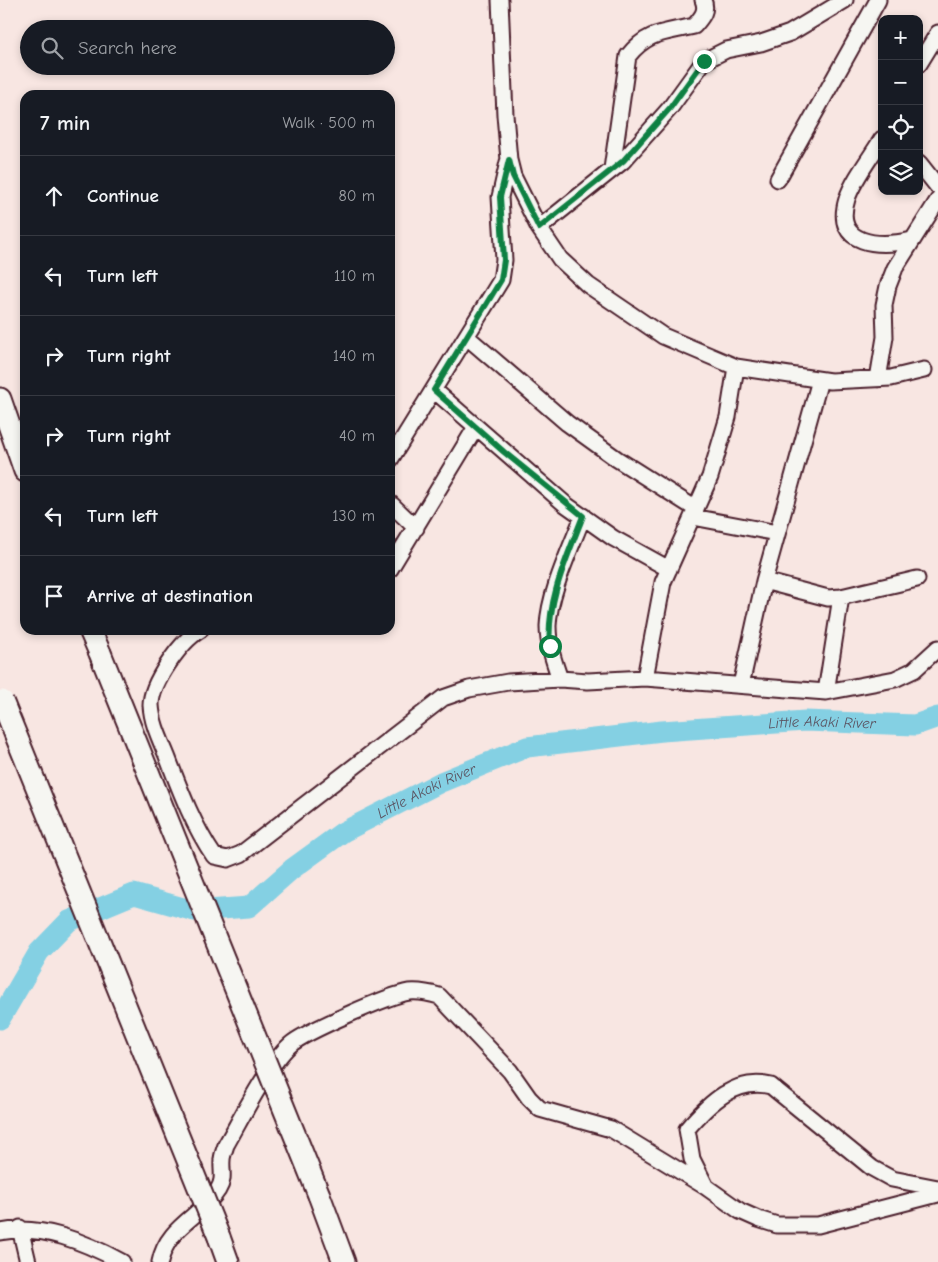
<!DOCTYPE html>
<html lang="en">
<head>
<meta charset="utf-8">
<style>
	body { margin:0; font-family:"Comic Neue",sans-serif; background:#20242c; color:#f1f3f6 }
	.controls { position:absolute; right:15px; top:15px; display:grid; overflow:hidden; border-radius:10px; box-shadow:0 2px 8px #0003 }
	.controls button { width:45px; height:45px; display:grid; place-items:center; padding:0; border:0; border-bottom:1px solid #363941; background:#171b24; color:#f1f3f6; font:25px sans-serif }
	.stop { position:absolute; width:15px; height:15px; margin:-11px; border:4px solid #0b8043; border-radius:50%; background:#fff }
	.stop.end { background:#0b8043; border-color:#fff; box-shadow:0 1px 5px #0008 }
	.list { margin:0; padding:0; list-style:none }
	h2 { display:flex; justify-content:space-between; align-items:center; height:65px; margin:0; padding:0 20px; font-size:21px }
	h2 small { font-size:16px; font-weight:400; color:#9ea1a6 }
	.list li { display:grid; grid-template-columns:32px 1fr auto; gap:15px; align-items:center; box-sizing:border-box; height:80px; padding:0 20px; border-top:1px solid #363941 }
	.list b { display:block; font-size:19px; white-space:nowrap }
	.list em { font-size:16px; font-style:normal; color:#9ea1a6 }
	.icon { flex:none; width:28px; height:28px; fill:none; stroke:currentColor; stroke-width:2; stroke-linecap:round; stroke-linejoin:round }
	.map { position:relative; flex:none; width:938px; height:1262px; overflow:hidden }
	.search { position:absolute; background:#171b24; box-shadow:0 2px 8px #0003; left:20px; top:20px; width:375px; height:55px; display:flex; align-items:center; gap:12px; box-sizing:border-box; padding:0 18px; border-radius:28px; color:#9ea1a6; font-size:19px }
	.panel { position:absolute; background:#171b24; box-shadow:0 2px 8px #0003; left:20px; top:90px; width:375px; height:545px; border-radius:15px }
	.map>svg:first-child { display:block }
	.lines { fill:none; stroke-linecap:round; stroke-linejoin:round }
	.river { stroke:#84d0e3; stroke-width:21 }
	.minor-casing { stroke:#4a1f2b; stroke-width:19 }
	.highway-casing { stroke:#4a1f2b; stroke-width:25 }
	.minor { stroke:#f6f6f2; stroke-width:15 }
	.highway { stroke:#f6f6f2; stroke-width:21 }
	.highway-bridge-casing { stroke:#4a1f2b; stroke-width:25; stroke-linecap:butt }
	.highway-bridge { stroke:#f6f6f2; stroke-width:21 }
	.route { stroke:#0b8043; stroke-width:6 }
	.labels { text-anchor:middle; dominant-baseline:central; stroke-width:4.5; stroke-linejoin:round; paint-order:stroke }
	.water-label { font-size:15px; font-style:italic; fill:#5b5462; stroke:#f6f6f2 }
</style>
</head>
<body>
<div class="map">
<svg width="938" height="1262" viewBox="0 0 938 1262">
	<rect width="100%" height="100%" fill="#f8e6e2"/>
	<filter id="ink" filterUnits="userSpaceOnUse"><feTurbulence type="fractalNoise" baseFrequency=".02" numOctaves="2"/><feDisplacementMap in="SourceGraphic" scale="10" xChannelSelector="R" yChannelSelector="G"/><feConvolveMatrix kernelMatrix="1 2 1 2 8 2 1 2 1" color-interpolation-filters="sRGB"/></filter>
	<g filter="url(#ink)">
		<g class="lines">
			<path class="river" id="s1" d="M 0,1019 L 39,952 L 69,921 L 134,894 L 194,911 L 249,907 L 292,869 L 343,832 L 441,782 L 527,747 L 662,731 L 805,721 L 915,725 L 938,717"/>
			<g class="minor-casing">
				<path id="minor" d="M 500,0 L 505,115 L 509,160 L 513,176 L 539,228 L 560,259 L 588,285 L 663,336 L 736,367 L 830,381 L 891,378 L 924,370
					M 919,64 L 938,33
					M 882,139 C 871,157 853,180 847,199 C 832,247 881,247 912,240
					M 919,163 L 938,187
					M 612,169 L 628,56 C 648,31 665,33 694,26 C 701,18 708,11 703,0
					M 778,179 L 878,0
					M 539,228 L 623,161 L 670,108 L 704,61 L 726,50 L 761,43 L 790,33 L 845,0
					M 467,337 L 567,423 L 617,459 L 696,509
					M 878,379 L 885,337 L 884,305 L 888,286 L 895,268 L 938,200
					M 434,390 L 565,504 L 613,538 L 669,569
					M 390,460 L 501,280 L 504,260 L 500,197 L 508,162
					M 390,503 L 416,528
					M 693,517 L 777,533
					M 390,569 L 476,427
					M 764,581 L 828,598 L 841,597 L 917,579
					M 200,630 C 181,641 151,683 151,705 C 152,723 160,739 167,756 C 180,790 193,825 214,856 L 228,859 L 241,854 L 443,698 L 469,689 L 508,682 L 560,679 L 588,681 L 645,678 L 826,692 L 895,679 L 914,670 L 938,648
					M 645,678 L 663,582 L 710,477 L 728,417 L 736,367
					M 560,679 C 554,662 548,645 548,626 C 549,593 571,548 583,516
					M 741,685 L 764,581 L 820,380
					M 826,692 L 841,597
					M 706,1187 L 692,1159 L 687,1129 C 709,1103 736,1077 771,1086 L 872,1168 L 892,1179 L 938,1188
					M 20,1228 L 28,1262
					M 0,1232 C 42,1224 85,1242 122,1262
					M 160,1262 C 167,1226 201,1217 218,1190 C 225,1179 221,1171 222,1160 C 222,1155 225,1149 226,1145 C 242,1117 268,1065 290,1045 C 304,1032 390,995 409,992 C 420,991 429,993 439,996 L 510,1071 L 529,1098 L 540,1109 L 611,1129 L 706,1187 L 740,1211 L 758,1219 L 777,1225 L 818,1225 L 938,1194"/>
			</g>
			<g class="highway-casing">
				<path id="highway" d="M 0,399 L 25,471
					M 90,630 L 100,653
					M 319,1195 L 344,1262
					M 219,1237 L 228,1262"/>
			</g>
			<use href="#minor" class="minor"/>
			<use href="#highway" class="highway"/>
			<g class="highway-bridge-casing">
				<path id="highway-bridge" d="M 100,653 L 319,1195
					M 2,701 L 219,1237"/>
			</g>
			<use href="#highway-bridge" class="highway-bridge"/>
		</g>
	</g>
	<g class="lines" filter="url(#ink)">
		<path class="route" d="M 550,646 C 546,601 567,558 583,516 L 504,452 L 434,390 L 501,280 L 504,260 L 500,197 L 509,160 L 513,176 L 539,228 L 623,161 L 670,108 L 704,61"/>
	</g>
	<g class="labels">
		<g class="water-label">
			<text stroke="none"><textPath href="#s1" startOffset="928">Little Akaki River</textPath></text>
			<text stroke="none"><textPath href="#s1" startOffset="522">Little Akaki River</textPath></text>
		</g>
	</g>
</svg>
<div class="controls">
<button>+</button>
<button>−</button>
<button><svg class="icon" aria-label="locate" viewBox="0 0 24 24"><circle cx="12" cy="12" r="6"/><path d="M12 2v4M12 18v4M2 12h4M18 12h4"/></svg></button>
<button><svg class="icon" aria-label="layers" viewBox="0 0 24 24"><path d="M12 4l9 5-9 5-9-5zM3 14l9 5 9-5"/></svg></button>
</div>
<div class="stop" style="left:550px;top:646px"></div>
<div class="stop end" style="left:704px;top:61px"></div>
<div class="search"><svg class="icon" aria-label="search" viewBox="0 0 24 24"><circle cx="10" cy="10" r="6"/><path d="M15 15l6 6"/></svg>Search here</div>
<section class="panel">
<h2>7 min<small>Walk · 500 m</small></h2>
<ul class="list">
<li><svg class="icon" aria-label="ahead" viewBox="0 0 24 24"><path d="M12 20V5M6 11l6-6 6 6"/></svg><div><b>Continue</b></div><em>80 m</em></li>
<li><svg class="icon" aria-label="left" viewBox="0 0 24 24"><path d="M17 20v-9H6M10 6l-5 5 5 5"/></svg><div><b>Turn left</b></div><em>110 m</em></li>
<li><svg class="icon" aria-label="right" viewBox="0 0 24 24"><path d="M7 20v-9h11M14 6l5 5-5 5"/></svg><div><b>Turn right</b></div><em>140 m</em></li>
<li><svg class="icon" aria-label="right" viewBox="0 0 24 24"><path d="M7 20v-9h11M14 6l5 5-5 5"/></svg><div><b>Turn right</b></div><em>40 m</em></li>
<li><svg class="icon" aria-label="left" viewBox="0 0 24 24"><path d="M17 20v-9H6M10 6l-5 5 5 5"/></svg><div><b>Turn left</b></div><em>130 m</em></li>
<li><svg class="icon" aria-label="arrive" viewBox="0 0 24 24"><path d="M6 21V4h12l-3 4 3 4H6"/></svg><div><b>Arrive at destination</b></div></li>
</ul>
</section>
</div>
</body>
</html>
